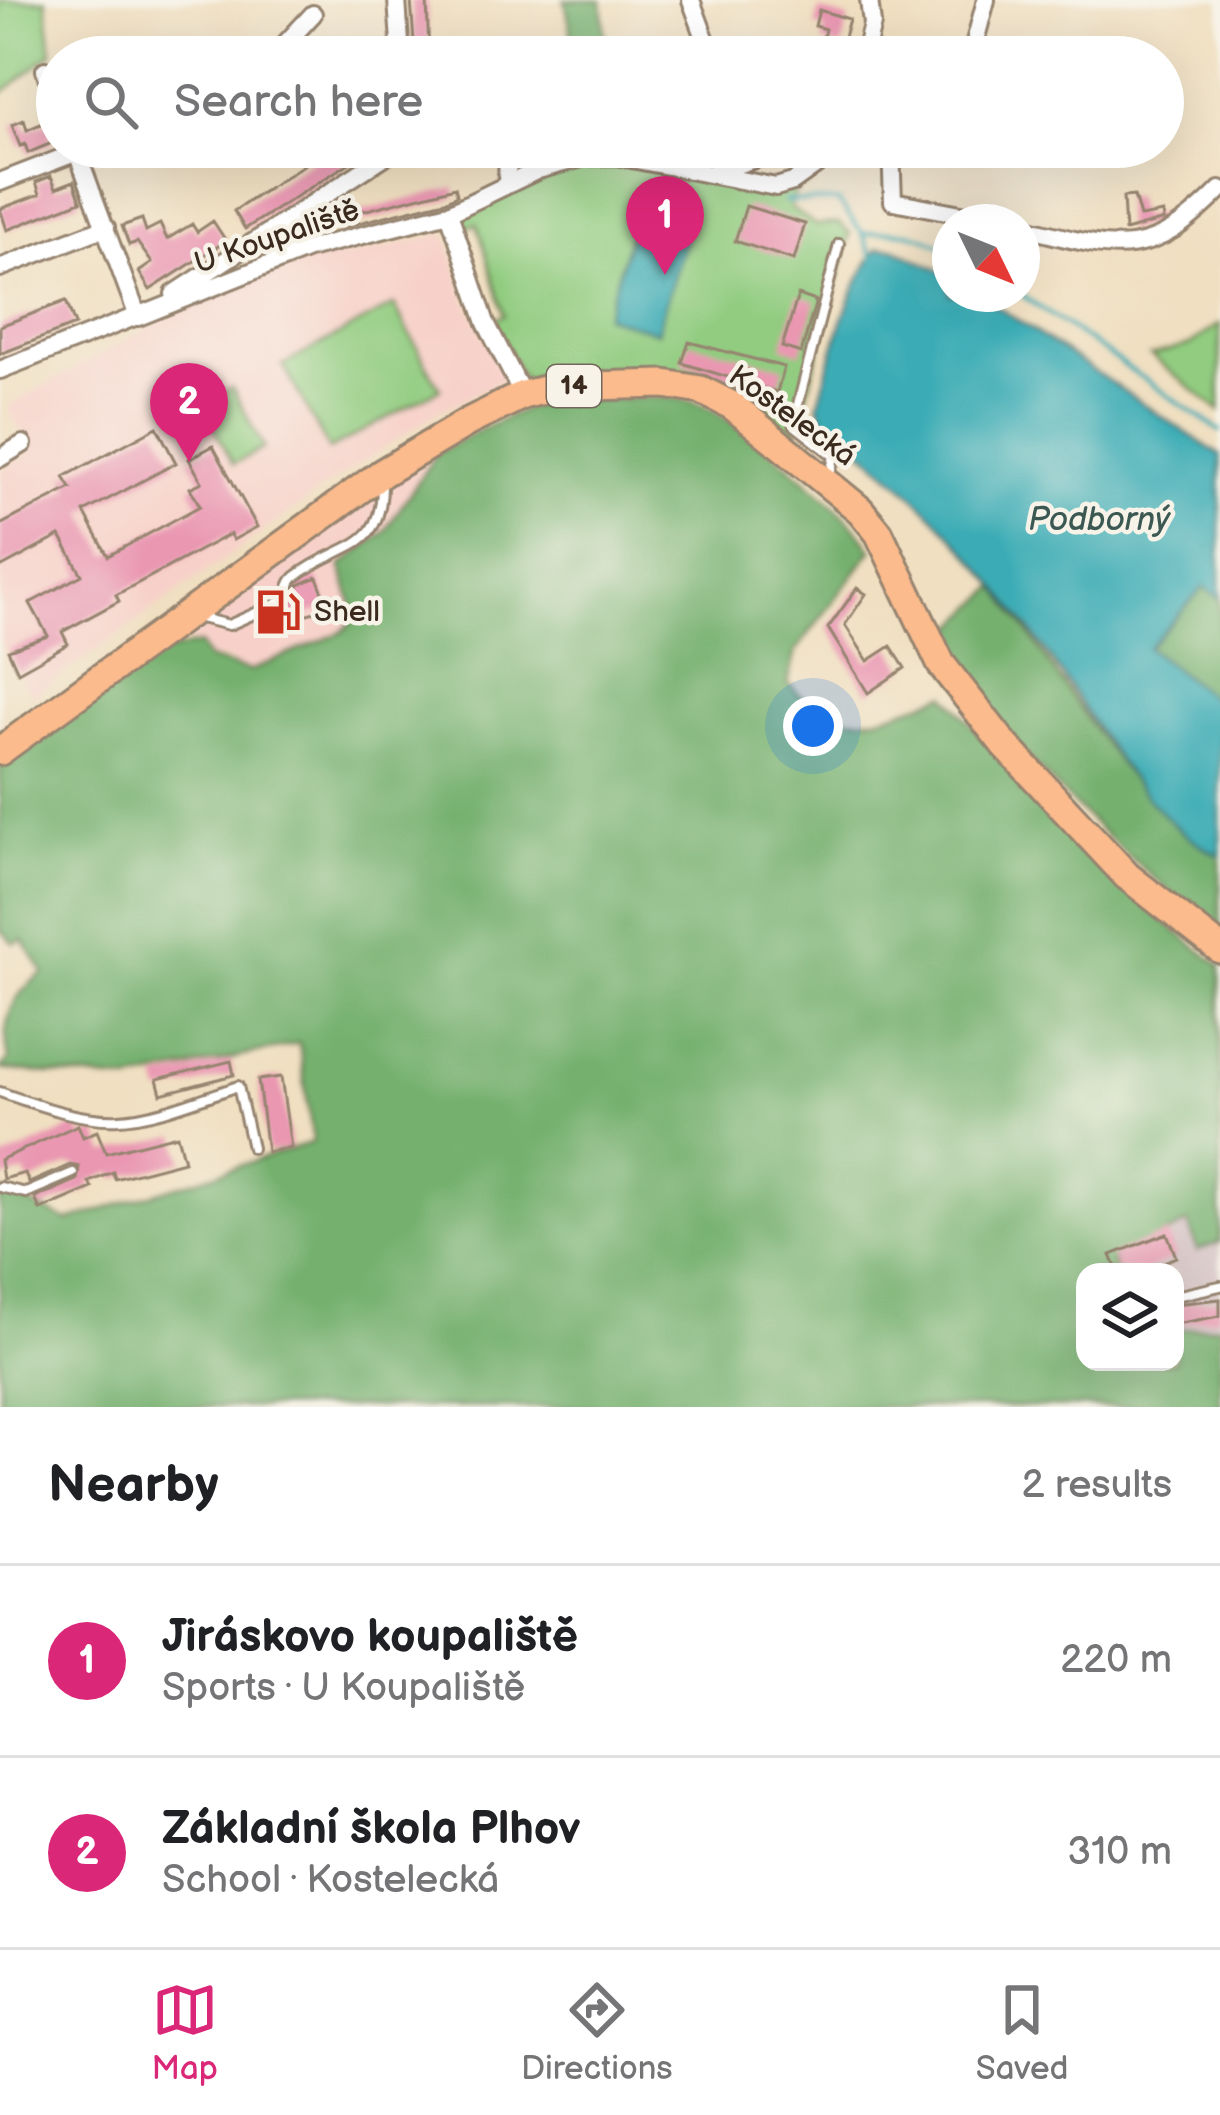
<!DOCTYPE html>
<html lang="en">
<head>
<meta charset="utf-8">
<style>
	body { margin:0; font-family:"Balsamiq Sans",sans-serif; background:#f6f6f6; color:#202124 }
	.controls { position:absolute; right:36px; bottom:36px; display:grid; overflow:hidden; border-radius:24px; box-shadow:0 12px 48px #0002 }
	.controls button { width:108px; height:108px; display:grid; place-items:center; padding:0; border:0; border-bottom:3px solid #e0e0e0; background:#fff; color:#202124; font:60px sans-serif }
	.compass { position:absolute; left:932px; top:204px; width:108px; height:108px; border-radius:50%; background:#fff; box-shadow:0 12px 48px #0002; rotate:133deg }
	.you { position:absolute; left:813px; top:726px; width:42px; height:42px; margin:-30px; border:9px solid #fff; border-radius:50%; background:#1a73e8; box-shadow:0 0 0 18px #1a73e833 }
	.badge { display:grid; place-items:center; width:78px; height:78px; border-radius:50%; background:#db2777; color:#fff; font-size:39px; font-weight:700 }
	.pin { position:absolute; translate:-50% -99px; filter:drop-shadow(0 3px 6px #0008) }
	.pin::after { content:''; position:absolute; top:63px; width:42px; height:36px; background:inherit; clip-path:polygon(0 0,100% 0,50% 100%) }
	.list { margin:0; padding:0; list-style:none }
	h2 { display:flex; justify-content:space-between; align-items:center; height:156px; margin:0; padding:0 48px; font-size:51px }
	h2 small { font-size:39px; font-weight:400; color:#757577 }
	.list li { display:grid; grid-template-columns:78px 1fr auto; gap:36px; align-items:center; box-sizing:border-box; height:192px; padding:0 48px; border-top:3px solid #e0e0e0 }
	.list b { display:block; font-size:45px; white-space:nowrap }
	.list p { margin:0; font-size:39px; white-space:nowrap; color:#757577 }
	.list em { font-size:39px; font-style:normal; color:#757577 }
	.icon { flex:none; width:66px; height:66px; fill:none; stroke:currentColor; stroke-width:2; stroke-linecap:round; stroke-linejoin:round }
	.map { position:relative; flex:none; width:1220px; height:1407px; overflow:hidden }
	.search { position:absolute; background:#fff; box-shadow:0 12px 48px #0002; left:36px; right:36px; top:36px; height:132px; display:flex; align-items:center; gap:30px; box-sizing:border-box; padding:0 42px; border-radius:66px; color:#757577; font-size:45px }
	.sheet { height:540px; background:#fff }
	nav { display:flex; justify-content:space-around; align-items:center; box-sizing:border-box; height:168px; border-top:3px solid #e0e0e0; background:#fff; font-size:33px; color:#757577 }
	nav a { display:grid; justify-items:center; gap:6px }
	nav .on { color:#db2777 }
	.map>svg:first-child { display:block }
	.built { fill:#f7d1c9 }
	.industrial { fill:#d2bfc1 }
	.green { fill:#91cc80; stroke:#667b4f; stroke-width:3 }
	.forest { fill:#74b06e; stroke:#586d46; stroke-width:3 }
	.water { fill:#3bacb5; stroke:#3b6b6a; stroke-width:3 }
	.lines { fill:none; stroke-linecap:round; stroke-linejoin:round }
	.stream { stroke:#3bacb5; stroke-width:4.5 }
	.building { fill:#ea97b2 }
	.lane-casing { stroke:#968470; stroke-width:14 }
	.street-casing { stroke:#968470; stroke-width:22 }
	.primary-casing { stroke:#968470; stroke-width:33 }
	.lane { stroke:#fff; stroke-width:8 }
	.street { stroke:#fff; stroke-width:16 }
	.primary { stroke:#fbbb8c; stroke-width:27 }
	.labels { text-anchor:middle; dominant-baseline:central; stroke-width:9; stroke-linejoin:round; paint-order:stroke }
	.shield { fill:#f7f3e8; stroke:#73665b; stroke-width:3 }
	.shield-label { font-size:27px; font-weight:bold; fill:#3b2a1e }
	.street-label { font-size:30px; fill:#3b2a1e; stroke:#f7f3e8 }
	.poi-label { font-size:30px; fill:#3b2a1e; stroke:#f7f3e8; text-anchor:start }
	.water-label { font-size:33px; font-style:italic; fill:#3b5853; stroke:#f7f3e8 }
</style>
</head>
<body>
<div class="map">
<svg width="1220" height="1407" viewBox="0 0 1220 1407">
	<rect width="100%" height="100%" fill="#f7f3e8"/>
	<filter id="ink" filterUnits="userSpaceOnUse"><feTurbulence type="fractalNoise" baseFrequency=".00833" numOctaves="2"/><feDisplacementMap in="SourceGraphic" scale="24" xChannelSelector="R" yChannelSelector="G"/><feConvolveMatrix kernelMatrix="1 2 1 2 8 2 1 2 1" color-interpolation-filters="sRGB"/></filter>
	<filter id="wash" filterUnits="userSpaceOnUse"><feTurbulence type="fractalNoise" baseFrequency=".004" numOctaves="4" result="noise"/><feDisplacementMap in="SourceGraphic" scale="48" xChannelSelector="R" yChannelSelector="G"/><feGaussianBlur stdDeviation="2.7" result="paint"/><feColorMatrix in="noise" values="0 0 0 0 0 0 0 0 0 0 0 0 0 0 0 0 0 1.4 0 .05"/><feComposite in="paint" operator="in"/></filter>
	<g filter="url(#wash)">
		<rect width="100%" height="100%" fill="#f0dfc1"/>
		<path class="built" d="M 446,233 L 468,303 L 504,379 L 440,411 L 341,476 L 32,696 L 0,644 L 0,470 L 31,453 L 8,406 L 178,311 L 282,265 L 337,246 L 341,258 Z
			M 441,450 L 385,531 L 341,566 L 356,617 L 342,632 L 250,672 L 224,659 L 208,659 L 199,644 L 177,637 Z"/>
		<path class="industrial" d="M 1190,1222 L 1197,1250 L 1220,1242 L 1220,1325 L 1175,1330 L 1175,1272 L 1116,1272 L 1112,1259 Z"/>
		<path class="green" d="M 0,0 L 46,0 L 52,53 L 0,95 Z
			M 588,162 L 654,167 L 768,194 L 797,188 L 790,208 L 816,225 L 839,223 L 850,233 L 799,426 L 790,436 C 769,419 745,394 721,384 C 661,361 584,366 523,380 L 493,320 L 504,315 L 477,224 L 465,228 L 460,217 L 553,171 Z
			M 394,305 L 440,389 L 329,450 L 283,365 Z
			M 1220,324 L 1220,411 L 1151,356 L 1190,345 Z
			M 232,388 L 264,448 L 233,464 L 202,404 Z"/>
		<path class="forest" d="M 565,0 L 602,0 L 607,57 L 576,57 Z
			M 663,397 C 675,399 689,399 700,404 C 738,419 854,514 872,550 L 796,651 L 788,683 C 839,740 884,717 946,694 C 1031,798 1112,884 1220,965 L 1220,1242 L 1197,1251 L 1189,1223 L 1112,1259 L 1116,1272 L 1085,1272 L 1085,1362 L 1175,1362 L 1175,1330 L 1220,1325 L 1220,1407 L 0,1407 L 0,1190 L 68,1221 L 313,1142 L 299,1043 L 131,1082 L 0,1069 L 9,1060 C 0,1020 13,993 44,973 L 23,940 L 14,944 L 0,929 L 0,767 L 160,653 L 199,644 L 208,659 L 250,671 L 342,632 L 356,617 L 341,566 L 385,531 L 436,454 L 474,433 L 527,408 L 558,400 Z
			M 1204,586 L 1220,598 L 1220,704 L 1148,648 Z
			M 996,587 C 1058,667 1130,811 1220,856 L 1220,932 C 1121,855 1005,750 942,639 Z"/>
		<path class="water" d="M 637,213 L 688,229 L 657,332 L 605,316 Z
			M 878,248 L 894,248 L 947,274 L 950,294 L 978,294 L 1220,455 L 1220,598 L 1204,587 L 1148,648 L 1220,704 L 1220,856 C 1139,816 1095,720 1044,649 C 977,555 914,490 824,418 L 818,405 C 833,352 845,293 878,248 Z"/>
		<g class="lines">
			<path class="stream" d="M 785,201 L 838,201 L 863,234 L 873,258
				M 863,234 C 898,228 920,232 950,251
				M 1020,294 L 1220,431"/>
		</g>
		<g id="blocks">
			<path class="building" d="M 411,0 L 427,0 L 429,57 L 415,57 Z
				M 819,10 L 849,19 L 841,48 L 822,42 L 825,29 L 815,26 Z
				M 57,117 L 57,130 L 49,135 L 52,143 L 28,153 L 25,144 L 20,146 L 12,125 L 24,120 L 27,130 Z
				M 346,147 L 354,160 L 245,229 L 234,211 L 325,151 Z
				M 51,176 L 56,188 L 74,181 L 81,201 L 7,230 L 0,209 L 40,194 L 36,182 Z
				M 455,187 L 457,195 L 445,201 L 339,228 L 336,218 Z
				M 1134,196 L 1140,217 L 1163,213 L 1164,220 L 1125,231 L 1123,197 Z
				M 746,206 L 805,224 L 794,260 L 735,241 Z
				M 142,219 L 146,231 L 160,224 L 167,239 L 192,224 L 197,232 L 213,221 L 226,241 L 150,290 L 139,272 L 152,263 L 137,242 L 129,245 L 122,226 Z
				M 798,295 L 816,301 L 801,353 L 782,347 Z
				M 66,301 L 75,325 L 0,354 L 0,326 Z
				M 689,342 L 784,367 L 777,392 L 682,363 Z
				M 157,427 L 176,463 L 84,512 L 108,556 L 200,506 L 190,488 L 202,482 L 189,459 L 213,446 L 257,527 L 233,540 L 230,534 L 116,595 L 119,601 L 62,632 L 68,644 L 18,672 L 8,650 L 48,636 L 30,603 L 82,575 L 60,536 L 0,568 L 0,525 L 71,488 L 64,477 Z
				M 317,577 L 329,608 L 272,624 L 269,616 L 289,606 L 299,585 Z
				M 857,588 L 866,594 L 845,625 L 868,661 L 891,646 L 905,668 L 868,693 L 828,628 Z
				M 231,1061 L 234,1075 L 161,1094 L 157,1079 Z
				M 281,1077 L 291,1148 L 267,1152 L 258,1080 Z
				M 78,1125 L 83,1137 L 97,1131 L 106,1153 L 177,1135 L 184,1161 L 115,1179 L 113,1172 L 89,1182 L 92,1188 L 40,1210 L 35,1198 L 77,1180 L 79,1167 L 70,1165 L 29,1183 L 25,1173 L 3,1179 L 0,1160 Z
				M 1167,1233 L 1176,1257 L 1150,1268 L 1152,1272 L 1118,1272 L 1111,1255 Z
				M 1220,1299 L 1220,1316 L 1175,1324 L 1175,1304 Z"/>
		</g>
	</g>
	<g filter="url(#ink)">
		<use href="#blocks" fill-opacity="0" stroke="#968470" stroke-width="3"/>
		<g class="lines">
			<g class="lane-casing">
				<path id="lane" d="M 830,475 L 834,456 L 793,424 L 839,244
					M 196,617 L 229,625 L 283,601 C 289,593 287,584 295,577 C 342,540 384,554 382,479
					M 0,1092 C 114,1133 127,1125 238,1086 L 252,1148
					M 0,1187 L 26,1193 L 73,1173
					M 1175,1296 L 1220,1286"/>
			</g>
			<g class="street-casing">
				<path id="street" d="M 397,0 L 401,57
					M 691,0 L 712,57
					M 273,57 L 313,14
					M 864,57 L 872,24 L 869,0
					M 971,57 L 986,0
					M 45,70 L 57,101
					M 75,147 L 138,317 L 308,249 L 449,213 L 538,170 L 586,157 L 616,156 L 776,187 L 793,182 L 842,147
					M 891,147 L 893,201 L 1003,222
					M 712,173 L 791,147
					M 0,182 L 90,147
					M 507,185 L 508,147
					M 449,213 L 486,323 L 523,395
					M 1022,227 C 1117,251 1147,264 1220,190
					M 0,268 L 106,227
					M 174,294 L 399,147
					M 0,370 L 147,312
					M 0,458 L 23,444"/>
			</g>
			<g class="primary-casing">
				<path id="primary" d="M 0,751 L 382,473 L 468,422 L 523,395 L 556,387 L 664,384 L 701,390 L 733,406 L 860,510 L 879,533 L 941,664 L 1004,744 L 1127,876 L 1220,949"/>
			</g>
			<use href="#lane" class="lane"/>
			<use href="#street" class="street"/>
			<use href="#primary" class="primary"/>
		</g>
	</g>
	<defs>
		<g id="fuel-bare" transform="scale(3.6)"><path d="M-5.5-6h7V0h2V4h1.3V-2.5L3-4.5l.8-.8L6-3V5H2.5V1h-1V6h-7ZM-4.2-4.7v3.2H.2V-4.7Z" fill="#c8321e" stroke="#f7f3e8" stroke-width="2.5" paint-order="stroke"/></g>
	</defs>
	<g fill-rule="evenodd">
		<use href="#fuel-bare" x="278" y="612"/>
	</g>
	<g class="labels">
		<rect class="shield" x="547" y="365" width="54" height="42" rx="9"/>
		<g class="shield-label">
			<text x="574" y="386">14</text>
		</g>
		<g class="street-label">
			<text transform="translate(277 237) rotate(-19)">U Koupaliště</text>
			<text transform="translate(792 416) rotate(36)">Kostelecká</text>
		</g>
		<g class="poi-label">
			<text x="314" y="612">Shell</text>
		</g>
		<g class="water-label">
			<text x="1099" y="520">Podborný</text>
		</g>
	</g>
</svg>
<div class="controls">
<button><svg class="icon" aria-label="layers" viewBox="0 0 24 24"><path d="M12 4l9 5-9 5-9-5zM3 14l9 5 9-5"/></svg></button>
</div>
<svg class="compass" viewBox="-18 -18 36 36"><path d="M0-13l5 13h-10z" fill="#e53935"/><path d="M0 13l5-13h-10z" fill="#757577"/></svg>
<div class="you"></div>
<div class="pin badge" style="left:665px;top:275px">1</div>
<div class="pin badge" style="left:189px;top:462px">2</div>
<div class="search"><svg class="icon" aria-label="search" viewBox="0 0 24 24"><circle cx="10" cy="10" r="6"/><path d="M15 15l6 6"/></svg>Search here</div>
</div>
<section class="sheet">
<h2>Nearby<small>2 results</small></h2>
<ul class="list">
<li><span class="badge">1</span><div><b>Jiráskovo koupaliště</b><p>Sports · U Koupaliště</p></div><em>220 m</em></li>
<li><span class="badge">2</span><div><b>Základní škola Plhov</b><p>School · Kostelecká</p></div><em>310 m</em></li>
</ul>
</section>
<nav>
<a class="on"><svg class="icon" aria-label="map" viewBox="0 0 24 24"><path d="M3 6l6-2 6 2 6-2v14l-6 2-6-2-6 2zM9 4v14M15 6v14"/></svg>Map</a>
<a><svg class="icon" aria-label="directions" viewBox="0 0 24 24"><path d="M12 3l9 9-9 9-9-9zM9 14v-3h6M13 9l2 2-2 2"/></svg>Directions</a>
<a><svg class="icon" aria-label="saved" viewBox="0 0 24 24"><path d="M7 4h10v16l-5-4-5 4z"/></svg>Saved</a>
</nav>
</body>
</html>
